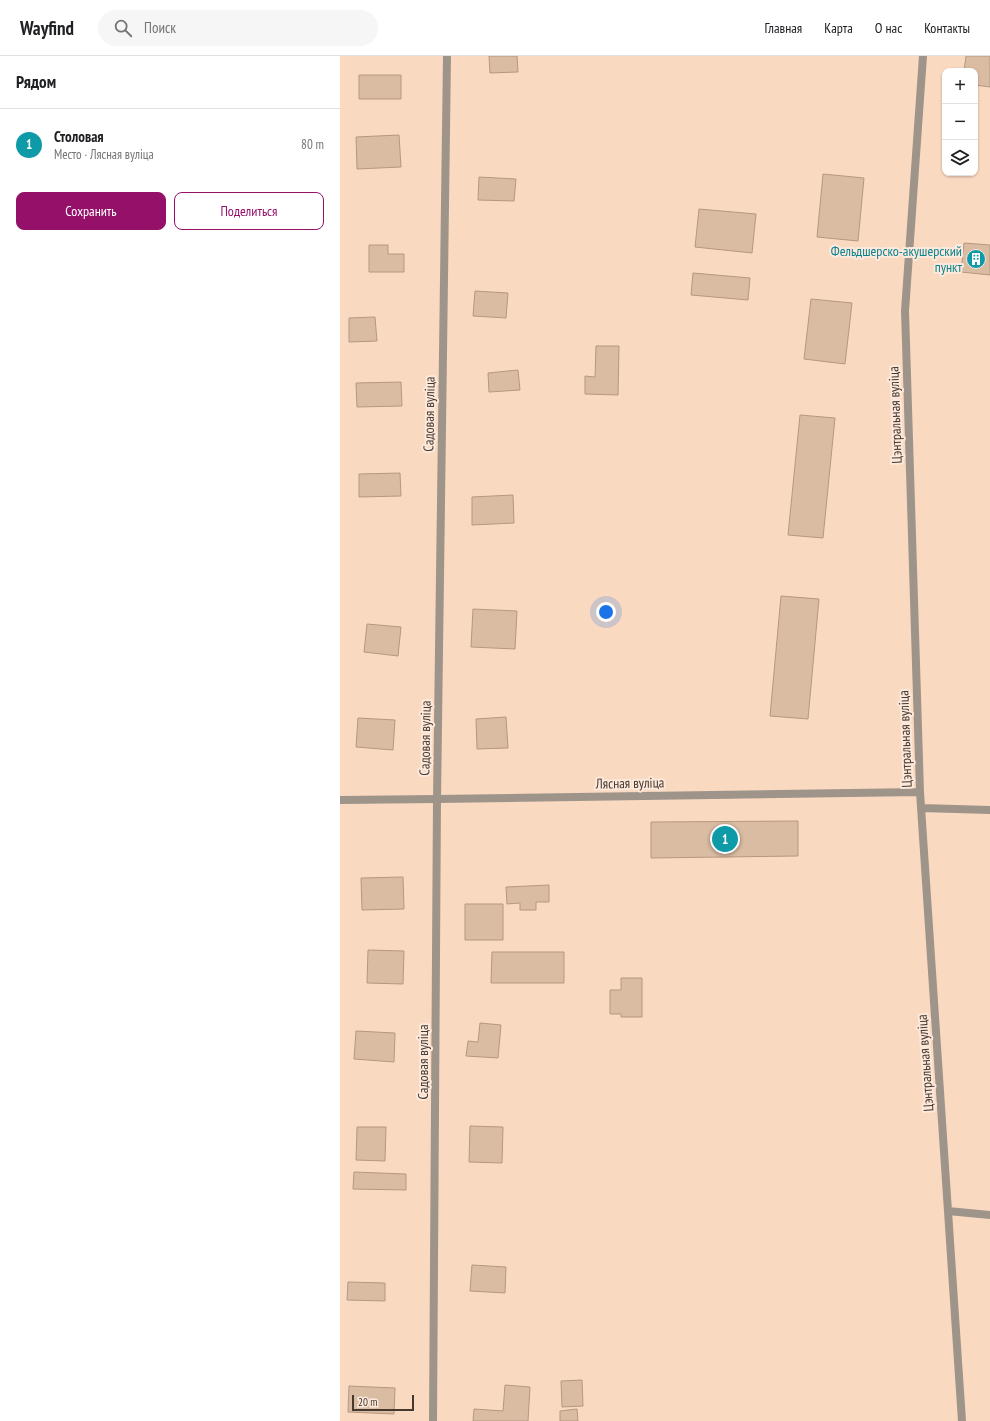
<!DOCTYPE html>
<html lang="ru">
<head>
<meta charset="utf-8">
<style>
	body { margin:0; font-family:"PT Sans Narrow",sans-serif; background:#f6f6f6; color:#202124 }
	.controls { position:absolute; right:12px; top:12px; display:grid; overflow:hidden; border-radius:8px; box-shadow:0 1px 3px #0004 }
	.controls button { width:36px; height:36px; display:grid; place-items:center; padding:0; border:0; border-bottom:1px solid #e0e0e0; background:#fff; color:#202124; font:20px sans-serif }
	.scale { position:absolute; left:12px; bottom:10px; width:62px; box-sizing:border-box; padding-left:4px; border:2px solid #45382f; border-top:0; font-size:11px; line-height:14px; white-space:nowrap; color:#45382f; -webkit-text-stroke:3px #fde9db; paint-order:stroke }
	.you { position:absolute; left:266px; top:556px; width:14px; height:14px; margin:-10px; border:3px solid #fff; border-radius:50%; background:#1a73e8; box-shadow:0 0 0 6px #1a73e833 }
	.badge { display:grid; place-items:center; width:26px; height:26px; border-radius:50%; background:#951169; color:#fff; font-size:13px; font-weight:700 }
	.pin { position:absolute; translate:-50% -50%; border:2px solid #fff; box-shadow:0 1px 4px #0006 }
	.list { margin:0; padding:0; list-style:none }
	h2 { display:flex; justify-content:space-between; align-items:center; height:52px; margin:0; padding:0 16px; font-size:17px }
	h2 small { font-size:13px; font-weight:400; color:#757577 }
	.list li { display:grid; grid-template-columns:26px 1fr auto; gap:12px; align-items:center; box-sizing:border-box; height:72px; padding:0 16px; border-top:1px solid #e0e0e0 }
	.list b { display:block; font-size:15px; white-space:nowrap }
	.list p { margin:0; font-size:13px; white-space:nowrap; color:#757577 }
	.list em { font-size:13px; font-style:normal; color:#757577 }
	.actions { display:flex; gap:8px; padding:12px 16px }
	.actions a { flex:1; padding:9px 0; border:1px solid #951169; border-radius:8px; text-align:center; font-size:14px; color:#951169 }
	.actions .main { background:#951169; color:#fff }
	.icon { flex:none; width:22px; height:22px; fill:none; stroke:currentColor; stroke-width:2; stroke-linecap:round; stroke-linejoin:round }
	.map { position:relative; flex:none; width:650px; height:1365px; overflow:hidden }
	header { display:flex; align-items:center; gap:24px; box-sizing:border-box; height:56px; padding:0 20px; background:#fff; border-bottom:1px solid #e0e0e0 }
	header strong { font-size:19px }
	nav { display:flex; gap:22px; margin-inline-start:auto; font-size:14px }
	.search { width:280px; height:36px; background:#f6f6f6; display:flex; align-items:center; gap:10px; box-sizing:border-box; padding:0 14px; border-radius:22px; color:#757577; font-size:15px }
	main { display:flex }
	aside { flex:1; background:#fff }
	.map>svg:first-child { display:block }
	.building { fill:#dabca3; stroke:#b59880 }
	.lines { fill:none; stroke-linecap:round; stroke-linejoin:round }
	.minor { stroke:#9e9489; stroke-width:8 }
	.tertiary { stroke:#9e9489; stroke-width:8 }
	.labels { text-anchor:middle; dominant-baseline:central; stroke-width:4; stroke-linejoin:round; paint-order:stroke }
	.culture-label { font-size:14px; fill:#0d838f; stroke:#fde9db; text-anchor:end }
	.street-label { font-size:14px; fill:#45382f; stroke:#fde9db }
</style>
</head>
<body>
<header>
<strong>Wayfind</strong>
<div class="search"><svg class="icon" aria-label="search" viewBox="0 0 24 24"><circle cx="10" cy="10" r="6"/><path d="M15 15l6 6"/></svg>Поиск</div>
<nav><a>Главная</a><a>Карта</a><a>О нас</a><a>Контакты</a></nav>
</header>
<main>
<aside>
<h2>Рядом<small></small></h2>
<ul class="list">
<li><span class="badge" style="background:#0f9aa8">1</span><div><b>Столовая</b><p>Место · Лясная вуліца</p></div><em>80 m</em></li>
</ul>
<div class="actions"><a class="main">Сохранить</a><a>Поделиться</a></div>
</aside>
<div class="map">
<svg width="650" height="1365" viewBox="0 0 650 1365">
	<rect width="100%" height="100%" fill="#fad9c1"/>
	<path class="building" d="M 149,0 L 177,0 L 178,16 L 150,17 Z
		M 626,0 L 650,0 L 650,31 L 635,29 L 635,15 L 624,15 Z
		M 19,19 L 61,19 L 61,43 L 19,43 Z
		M 59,79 L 61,111 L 17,113 L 16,81 Z
		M 483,118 L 524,122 L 518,185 L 477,181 Z
		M 139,121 L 176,123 L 174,145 L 138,144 Z
		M 359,153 L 416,158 L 412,197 L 355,191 Z
		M 624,187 L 650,189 L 650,219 L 621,216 Z
		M 29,189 L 48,189 L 48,198 L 64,198 L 64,216 L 29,216 Z
		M 353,217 L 410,222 L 408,244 L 351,239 Z
		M 135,235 L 168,237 L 166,262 L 133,260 Z
		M 471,243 L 512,247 L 505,308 L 464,303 Z
		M 35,261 L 37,285 L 9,286 L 9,262 Z
		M 256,290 L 279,290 L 278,339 L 245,338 L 245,320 L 255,321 Z
		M 178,314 L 180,334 L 149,336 L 148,317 Z
		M 61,326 L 62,350 L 17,351 L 16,327 Z
		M 460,359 L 495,362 L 483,482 L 448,479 Z
		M 60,417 L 61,440 L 19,441 L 19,418 Z
		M 173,439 L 174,467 L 132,469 L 132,441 Z
		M 441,540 L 479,543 L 468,663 L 430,660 Z
		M 133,553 L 177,555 L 175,593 L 131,591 Z
		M 27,568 L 61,571 L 58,600 L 24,596 Z
		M 166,661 L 168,692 L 137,693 L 136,663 Z
		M 18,662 L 55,664 L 53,694 L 16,691 Z
		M 458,765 L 458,800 L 311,802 L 311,766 Z
		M 63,821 L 64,853 L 22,854 L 21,822 Z
		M 209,829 L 209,846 L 196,846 L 196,854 L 180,854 L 180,847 L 167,848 L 166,831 Z
		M 125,848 L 163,848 L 163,884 L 125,884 Z
		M 28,894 L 64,895 L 63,928 L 27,927 Z
		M 152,896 L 224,896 L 224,927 L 151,927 Z
		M 281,922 L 302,922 L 302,961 L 281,961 L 281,958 L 270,958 L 270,934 L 281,934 Z
		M 140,967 L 161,969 L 158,1002 L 126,1000 L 128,985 L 138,986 Z
		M 16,975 L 55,977 L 54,1006 L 14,1003 Z
		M 130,1070 L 163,1071 L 162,1107 L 129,1106 Z
		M 17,1071 L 46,1071 L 45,1105 L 16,1104 Z
		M 14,1116 L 66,1118 L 66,1134 L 13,1133 Z
		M 132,1209 L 166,1211 L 165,1237 L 130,1235 Z
		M 8,1226 L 45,1227 L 45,1245 L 7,1244 Z
		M 242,1324 L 243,1350 L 222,1351 L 221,1325 Z
		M 165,1329 L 190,1331 L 188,1365 L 133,1365 L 134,1353 L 163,1355 Z
		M 9,1330 L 55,1332 L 54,1358 L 8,1356 Z
		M 237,1353 L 238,1365 L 220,1365 L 220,1355 Z"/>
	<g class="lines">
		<path class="minor" d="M 583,0 L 565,255 L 580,736 L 622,1365
			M 97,743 L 580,736
			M 581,752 L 650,754
			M 608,1155 L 650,1159
			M 93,1365 L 97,743 L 107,0"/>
		<path class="tertiary" d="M 0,744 L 97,743"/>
	</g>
	<defs>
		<g id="building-disc" transform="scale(1)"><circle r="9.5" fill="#0f9aa8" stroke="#fde9db"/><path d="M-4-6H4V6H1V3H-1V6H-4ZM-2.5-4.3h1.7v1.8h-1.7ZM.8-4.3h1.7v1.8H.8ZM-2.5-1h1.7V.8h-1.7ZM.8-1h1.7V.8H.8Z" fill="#fff"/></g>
	</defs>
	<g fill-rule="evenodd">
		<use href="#building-disc" x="636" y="203"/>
	</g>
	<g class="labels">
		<g class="culture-label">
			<text x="622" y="195">Фельдшерско-акушерский<tspan x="622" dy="16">пункт</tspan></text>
		</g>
		<g class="street-label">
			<text transform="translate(89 358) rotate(-89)">Садовая вуліца</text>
			<text transform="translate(555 359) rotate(-92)">Цэнтральная вуліца</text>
			<text transform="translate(85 682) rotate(-89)">Садовая вуліца</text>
			<text transform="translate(565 683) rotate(-92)">Цэнтральная вуліца</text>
			<text transform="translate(290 727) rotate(-1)">Лясная вуліца</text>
			<text transform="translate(83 1006) rotate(-90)">Садовая вуліца</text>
			<text transform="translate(585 1007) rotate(-94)">Цэнтральная вуліца</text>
		</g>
	</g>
</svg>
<div class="controls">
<button>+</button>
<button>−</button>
<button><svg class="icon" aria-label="layers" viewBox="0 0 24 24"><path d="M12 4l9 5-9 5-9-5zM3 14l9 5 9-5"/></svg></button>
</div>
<div class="scale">20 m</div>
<div class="you"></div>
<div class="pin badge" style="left:385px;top:783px;background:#0f9aa8">1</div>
</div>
</main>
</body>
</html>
